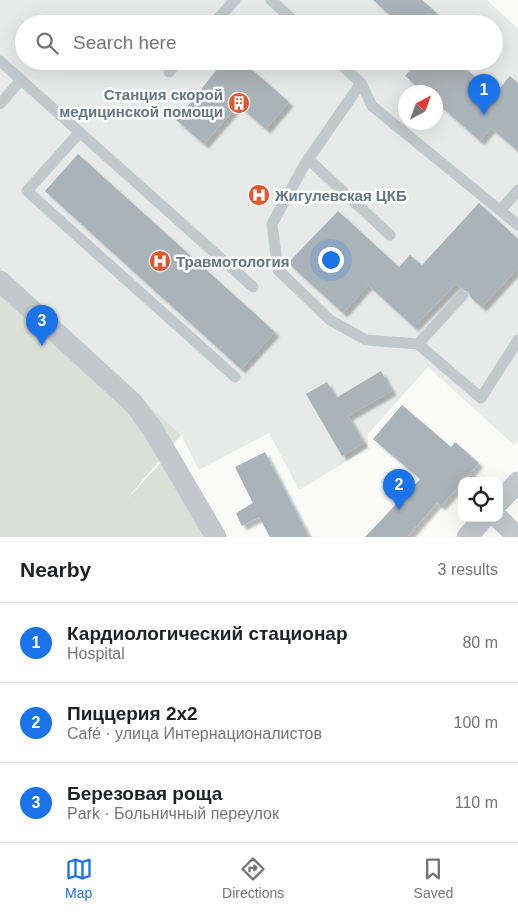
<!DOCTYPE html>
<html lang="en">
<head>
<meta charset="utf-8">
<style>
	body { margin:0; font-family:Arial,sans-serif; background:#f2f2f2; color:#202124 }
	.controls { position:absolute; right:15px; bottom:15px; display:grid; overflow:hidden; border-radius:10px; box-shadow:0 5px 20px #0002 }
	.controls button { width:45px; height:45px; display:grid; place-items:center; padding:0; border:0; border-bottom:1px solid #e0e0e0; background:#fff; color:#202124; font:25px sans-serif }
	.compass { position:absolute; left:398px; top:85px; width:45px; height:45px; border-radius:50%; background:#fff; box-shadow:0 5px 20px #0002; rotate:41deg }
	.you { position:absolute; left:330px; top:259px; width:18px; height:18px; margin:-12px; border:4px solid #fff; border-radius:50%; background:#1a73e8; box-shadow:0 0 0 8px #1a73e833 }
	.badge { display:grid; place-items:center; width:32px; height:32px; border-radius:50%; background:#1a73e8; color:#fff; font-size:16px; font-weight:700 }
	.pin { position:absolute; translate:-50% -41px; filter:drop-shadow(0 1px 2px #0008) }
	.pin::after { content:''; position:absolute; top:26px; width:18px; height:15px; background:inherit; clip-path:polygon(0 0,100% 0,50% 100%) }
	.list { margin:0; padding:0; list-style:none }
	h2 { display:flex; justify-content:space-between; align-items:center; height:65px; margin:0; padding:0 20px; font-size:21px }
	h2 small { font-size:16px; font-weight:400; color:#757577 }
	.list li { display:grid; grid-template-columns:32px 1fr auto; gap:15px; align-items:center; box-sizing:border-box; height:80px; padding:0 20px; border-top:1px solid #e0e0e0 }
	.list b { display:block; font-size:19px; white-space:nowrap }
	.list p { margin:0; font-size:16px; white-space:nowrap; color:#757577 }
	.list em { font-size:16px; font-style:normal; color:#757577 }
	.icon { flex:none; width:28px; height:28px; fill:none; stroke:currentColor; stroke-width:2; stroke-linecap:round; stroke-linejoin:round }
	.map { position:relative; flex:none; width:518px; height:537px; overflow:hidden }
	.search { position:absolute; background:#fff; box-shadow:0 5px 20px #0002; left:15px; right:15px; top:15px; height:55px; display:flex; align-items:center; gap:12px; box-sizing:border-box; padding:0 18px; border-radius:28px; color:#757577; font-size:19px }
	.sheet { height:305px; background:#fff }
	nav { display:flex; justify-content:space-around; align-items:center; box-sizing:border-box; height:70px; border-top:1px solid #e0e0e0; background:#fff; font-size:14px; color:#757577 }
	nav a { display:grid; justify-items:center; gap:2px }
	nav .on { color:#1a73e8 }
	.map>svg:first-child { display:block }
	.built { fill:#e8e9e9; fill-rule:evenodd }
	.green { fill:#dadfd7 }
	.building { fill:#aab3b9; filter:url(#shadow) }
	.lines { fill:none; stroke-linecap:round; stroke-linejoin:round }
	.service { stroke:#c3c8cc; stroke-width:11 }
	.minor { stroke:#c3c8cc; stroke-width:21 }
	.labels { text-anchor:middle; dominant-baseline:central; stroke-width:5; stroke-linejoin:round; paint-order:stroke }
	.poi-label { font-size:15px; font-weight:bold; fill:#657683; stroke:#fff; text-anchor:start }
</style>
</head>
<body>
<div class="map">
<svg width="518" height="537" viewBox="0 0 518 537">
	<defs>
		<filter id="shadow"><feDropShadow dx="4.5" dy="4.5" stdDeviation="1" flood-color="#0004"/></filter>
	</defs>
	<rect width="100%" height="100%" fill="#fafaf8"/>
	<path class="built" d="M 0,0 L 487,0 L 518,29 L 518,441 L 514,445 L 428,367 L 368,434 L 368,448 L 299,490 L 269,433 L 199,470 L 181,435 L 0,268 ZM 24,24 L 494,24 L 494,61 L 24,61 ZM 406,92 L 436,92 L 436,122 L 406,122 Z"/>
	<path class="green" d="M 0,268 L 181,435 L 126,500 L 168,455 L 216,537 L 0,537 Z"/>
	<path class="building" d="M 373,0 L 422,0 L 449,24 L 400,24 Z
		M 224,61 L 242,61 L 289,102 L 266,129 L 238,105 L 204,144 L 176,120 Z
		M 418,61 L 457,61 L 495,94 L 510,76 L 518,83 L 518,151 L 491,128 L 480,141 L 436,102 L 436,92 L 424,92 L 405,76 Z
		M 78,154 L 275,332 L 241,369 L 45,191 Z
		M 479,203 L 518,239 L 518,268 L 482,307 L 470,297 L 468,289 L 460,288 L 456,284 L 414,327 L 368,285 L 343,313 L 288,263 L 338,211 L 399,267 L 410,255 L 422,265 Z
		M 381,371 L 392,391 L 348,416 L 364,443 L 342,456 L 306,394 L 327,382 L 336,398 Z
		M 402,405 L 451,447 L 455,442 L 479,463 L 441,506 L 437,503 L 407,537 L 365,537 L 420,479 L 373,439 Z
		M 265,452 L 309,537 L 270,537 L 259,517 L 242,526 L 236,513 L 253,503 L 235,467 Z"/>
	<g class="lines">
		<path class="service" d="M 271,0 L 297,24
			M 213,24 L 235,0
			M 0,61 L 253,287
			M 337,61 L 361,83 L 372,106 L 518,225
			M 169,72 L 179,61
			M 361,83 L 305,164 L 272,224 L 278,270 L 330,320 L 366,340 L 418,344 L 481,398 L 518,340
			M 0,104 L 21,80
			M 80,132 L 27,191 L 235,377
			M 308,159 L 390,235
			M 500,211 L 518,190
			M 418,344 L 463,295"/>
		<path class="minor" d="M 0,281 L 133,403 L 152,428 L 216,537
			M 499,502 L 518,482
			M 498,518 L 518,537
			M 467,537 L 484,518"/>
	</g>
	<defs>
		<g id="building-disc" transform="scale(1.125)"><circle r="9.5" fill="#e4572e" stroke="#fff"/><path d="M-4-6H4V6H1V3H-1V6H-4ZM-2.5-4.3h1.7v1.8h-1.7ZM.8-4.3h1.7v1.8H.8ZM-2.5-1h1.7V.8h-1.7ZM.8-1h1.7V.8H.8Z" fill="#fff"/></g>
		<g id="hospital-disc" transform="scale(1.125)"><circle r="9.5" fill="#e4572e" stroke="#fff"/><path d="M-5-5h3v3.5h4V-5h3V5h-3V1.5h-4V5h-3Z" fill="#fff"/></g>
	</defs>
	<g fill-rule="evenodd">
		<use href="#building-disc" x="239" y="103"/>
		<use href="#hospital-disc" x="259" y="195"/>
		<use href="#hospital-disc" x="160" y="261"/>
	</g>
	<g class="labels">
		<g class="poi-label">
			<text x="223" y="94" text-anchor="end">Станция скорой<tspan x="223" dy="17">медицинской помощи</tspan></text>
			<text x="275" y="195">Жигулевская ЦКБ</text>
			<text x="176" y="261">Травмотология</text>
		</g>
	</g>
</svg>
<div class="controls">
<button><svg class="icon" aria-label="locate" viewBox="0 0 24 24"><circle cx="12" cy="12" r="6"/><path d="M12 2v4M12 18v4M2 12h4M18 12h4"/></svg></button>
</div>
<svg class="compass" viewBox="-18 -18 36 36"><path d="M0-13l5 13h-10z" fill="#e53935"/><path d="M0 13l5-13h-10z" fill="#757577"/></svg>
<div class="you"></div>
<div class="pin badge" style="left:484px;top:115px">1</div>
<div class="pin badge" style="left:399px;top:510px">2</div>
<div class="pin badge" style="left:42px;top:346px">3</div>
<div class="search"><svg class="icon" aria-label="search" viewBox="0 0 24 24"><circle cx="10" cy="10" r="6"/><path d="M15 15l6 6"/></svg>Search here</div>
</div>
<section class="sheet">
<h2>Nearby<small>3 results</small></h2>
<ul class="list">
<li><span class="badge">1</span><div><b>Кардиологический стационар</b><p>Hospital</p></div><em>80 m</em></li>
<li><span class="badge">2</span><div><b>Пиццерия 2х2</b><p>Café · улица Интернационалистов</p></div><em>100 m</em></li>
<li><span class="badge">3</span><div><b>Березовая роща</b><p>Park · Больничный переулок</p></div><em>110 m</em></li>
</ul>
</section>
<nav>
<a class="on"><svg class="icon" aria-label="map" viewBox="0 0 24 24"><path d="M3 6l6-2 6 2 6-2v14l-6 2-6-2-6 2zM9 4v14M15 6v14"/></svg>Map</a>
<a><svg class="icon" aria-label="directions" viewBox="0 0 24 24"><path d="M12 3l9 9-9 9-9-9zM9 14v-3h6M13 9l2 2-2 2"/></svg>Directions</a>
<a><svg class="icon" aria-label="saved" viewBox="0 0 24 24"><path d="M7 4h10v16l-5-4-5 4z"/></svg>Saved</a>
</nav>
</body>
</html>
